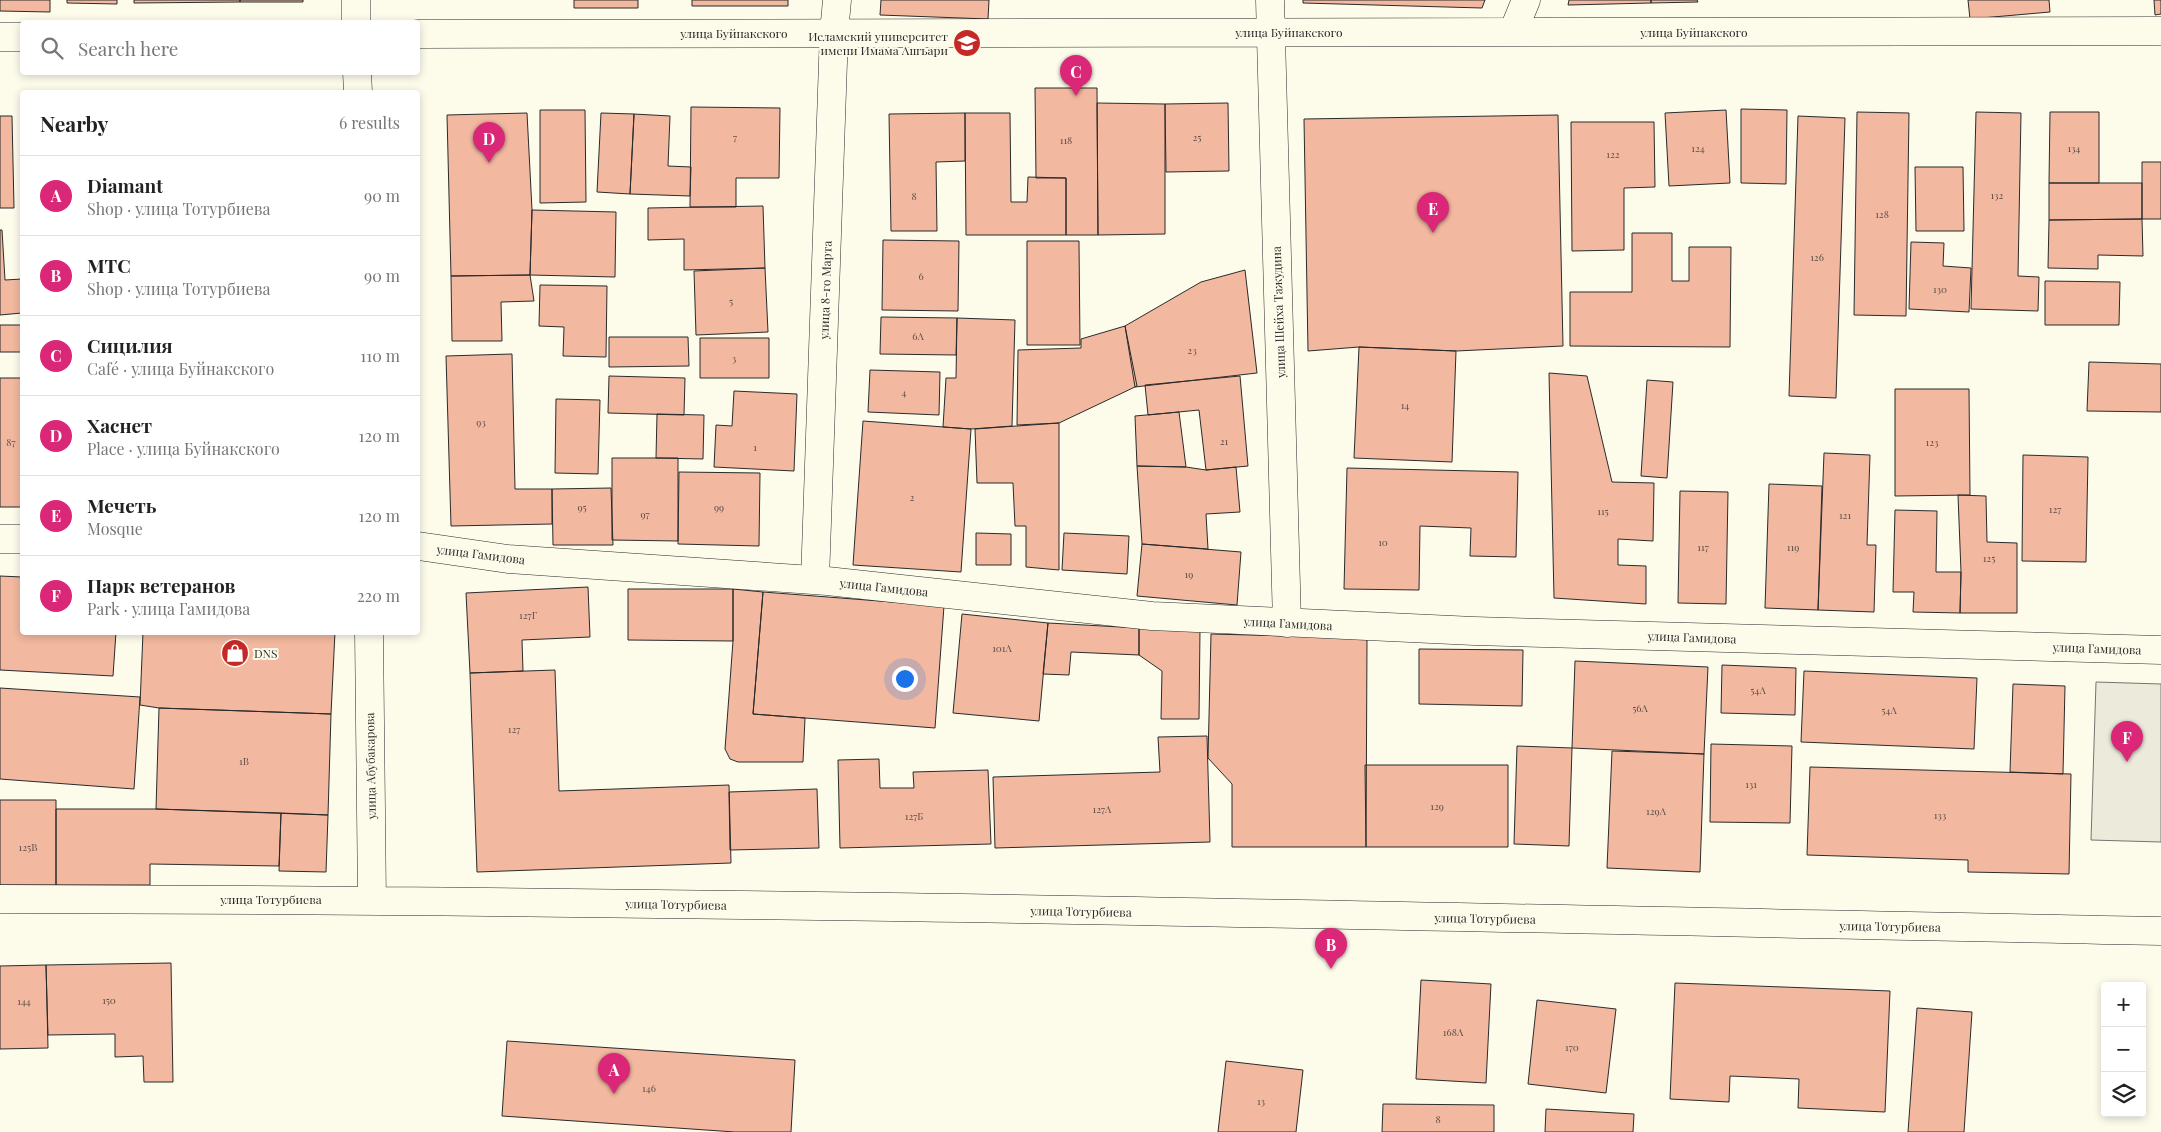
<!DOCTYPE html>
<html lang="en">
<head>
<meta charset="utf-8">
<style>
	body { margin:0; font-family:"Playfair Display",serif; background:#f2f2f2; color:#222 }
	.controls { position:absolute; right:15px; bottom:15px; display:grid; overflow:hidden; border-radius:5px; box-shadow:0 2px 8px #0003 }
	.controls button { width:45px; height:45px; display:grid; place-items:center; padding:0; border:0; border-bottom:1px solid #e0e0e0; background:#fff; color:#222; font:25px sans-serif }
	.you { position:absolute; left:904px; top:678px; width:18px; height:18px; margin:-12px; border:4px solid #fff; border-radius:50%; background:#1a73e8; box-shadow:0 0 0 8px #1a73e833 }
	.badge { display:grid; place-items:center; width:32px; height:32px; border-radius:50%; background:#db2777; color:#fff; font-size:16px; font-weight:700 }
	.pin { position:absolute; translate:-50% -41px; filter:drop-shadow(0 1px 2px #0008) }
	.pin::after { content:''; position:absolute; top:26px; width:18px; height:15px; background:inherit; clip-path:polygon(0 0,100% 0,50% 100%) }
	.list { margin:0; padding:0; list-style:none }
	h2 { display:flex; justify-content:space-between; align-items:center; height:65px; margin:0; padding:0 20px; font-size:21px }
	h2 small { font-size:16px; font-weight:400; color:#767676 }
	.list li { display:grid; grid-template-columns:32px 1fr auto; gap:15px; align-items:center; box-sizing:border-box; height:80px; padding:0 20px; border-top:1px solid #e0e0e0 }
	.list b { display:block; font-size:19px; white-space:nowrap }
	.list p { margin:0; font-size:16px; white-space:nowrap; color:#767676 }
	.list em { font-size:16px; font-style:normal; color:#767676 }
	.icon { flex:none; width:28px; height:28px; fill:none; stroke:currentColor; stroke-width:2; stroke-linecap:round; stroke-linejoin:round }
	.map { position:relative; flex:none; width:2161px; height:1132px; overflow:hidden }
	.search { position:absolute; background:#fff; box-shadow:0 2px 8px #0003; left:20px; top:20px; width:400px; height:55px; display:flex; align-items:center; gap:12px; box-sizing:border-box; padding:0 18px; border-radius:5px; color:#767676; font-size:19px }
	.panel { position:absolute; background:#fff; box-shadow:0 2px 8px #0003; left:20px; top:90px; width:400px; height:545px; border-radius:5px }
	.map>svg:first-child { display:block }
	.green { fill:#ecebdb; stroke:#74746e }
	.building { fill:#f2b8a0; stroke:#2b2b2b }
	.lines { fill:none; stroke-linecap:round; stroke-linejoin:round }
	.minor-casing { stroke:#2b2b2b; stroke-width:29 }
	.minor { stroke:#fdfbea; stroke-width:28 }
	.labels { text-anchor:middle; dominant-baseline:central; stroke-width:4; stroke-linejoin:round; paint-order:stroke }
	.number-label { font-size:10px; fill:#5d4e48 }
	.street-label { font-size:12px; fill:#2b2b2b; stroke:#fdfbea }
	.poi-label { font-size:12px; fill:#2b2b2b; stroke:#fdfbea; text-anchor:end }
</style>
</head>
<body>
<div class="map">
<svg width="2161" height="1132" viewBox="0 0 2161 1132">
	<rect width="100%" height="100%" fill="#fdfbea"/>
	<path class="green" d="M 2096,682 L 2161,684 L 2161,842 L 2091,840 Z"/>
	<path class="building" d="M 0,0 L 50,0 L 50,12 L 0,11 Z
		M 67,0 L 117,0 L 117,4 L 67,3 Z
		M 134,0 L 240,0 L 240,2 L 134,3 Z
		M 240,0 L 303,0 L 303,2 L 240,2 Z
		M 574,0 L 638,0 L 638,8 L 574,8 Z
		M 692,0 L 788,0 L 788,6 L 692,6 Z
		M 881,0 L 989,0 L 988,19 L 880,15 Z
		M 1303,0 L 1485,0 L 1482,8 L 1303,3 Z
		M 1569,0 L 1651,0 L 1651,3 L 1568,5 Z
		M 1651,0 L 1697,0 L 1698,2 L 1651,3 Z
		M 1968,0 L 2049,0 L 2050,12 L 1970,19 Z
		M 2154,0 L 2161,0 L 2161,14 L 2155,15 Z
		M 1035,88 L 1097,88 L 1098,235 L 1066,235 L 1066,178 L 1036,178 Z
		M 1097,103 L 1165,104 L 1165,234 L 1098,235 Z
		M 1228,103 L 1229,171 L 1166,172 L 1165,104 Z
		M 691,107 L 780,108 L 779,178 L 736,178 L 736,207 L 690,207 Z
		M 1741,109 L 1787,110 L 1786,184 L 1741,183 Z
		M 540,110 L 585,110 L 586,202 L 540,203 Z
		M 1726,110 L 1730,183 L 1669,186 L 1665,113 Z
		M 1857,112 L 1909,113 L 1906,316 L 1854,315 Z
		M 1976,112 L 2021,113 L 2018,276 L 2039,277 L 2038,311 L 1971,309 Z
		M 2050,112 L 2099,112 L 2099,183 L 2049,183 Z
		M 527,113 L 532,210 L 530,275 L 451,276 L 447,115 Z
		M 601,113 L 634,114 L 630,194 L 597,192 Z
		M 965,113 L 1010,113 L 1011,202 L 1027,202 L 1028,177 L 1066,178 L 1066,235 L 966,235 Z
		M 965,113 L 965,161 L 936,162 L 937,231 L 891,231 L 889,114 Z
		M 634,114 L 670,116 L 668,166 L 691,167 L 690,196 L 630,194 Z
		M 1558,115 L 1563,346 L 1456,351 L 1359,347 L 1308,351 L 1304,119 Z
		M 0,116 L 12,116 L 14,208 L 0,208 Z
		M 1798,116 L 1845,118 L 1836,398 L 1789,396 Z
		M 1571,122 L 1654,122 L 1655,187 L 1624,188 L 1624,250 L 1572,251 Z
		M 2142,162 L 2161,162 L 2161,219 L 2142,219 Z
		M 1915,167 L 1963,167 L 1964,231 L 1916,231 Z
		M 2049,183 L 2142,183 L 2142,219 L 2049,220 Z
		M 763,206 L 765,268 L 684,270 L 684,239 L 648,240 L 648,208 Z
		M 532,210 L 616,212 L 615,277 L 530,275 Z
		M 2142,219 L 2143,256 L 2098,255 L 2098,269 L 2048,268 L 2049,220 Z
		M 0,230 L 2,230 L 5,280 L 22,279 L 22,313 L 0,315 Z
		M 1632,233 L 1672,233 L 1672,281 L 1689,281 L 1689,247 L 1731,247 L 1730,347 L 1570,346 L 1570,292 L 1632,292 Z
		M 883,240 L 959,241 L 958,311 L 882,310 Z
		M 1027,241 L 1079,241 L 1080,345 L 1027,345 Z
		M 1911,242 L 1944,243 L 1943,266 L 1971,268 L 1969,312 L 1909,309 Z
		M 765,268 L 768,332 L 696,335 L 694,271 Z
		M 1245,270 L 1257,373 L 1135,387 L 1125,326 L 1201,282 Z
		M 530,275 L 534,301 L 501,302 L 502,341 L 452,341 L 451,276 Z
		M 2045,281 L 2120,282 L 2119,325 L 2045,325 Z
		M 540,285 L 607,286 L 606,357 L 563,356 L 564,327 L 539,326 Z
		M 881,317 L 957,318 L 956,355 L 880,354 Z
		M 957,318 L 1015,320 L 1012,426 L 971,429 L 943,427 L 946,378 L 956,378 Z
		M 0,325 L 22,325 L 22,352 L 0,352 Z
		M 1125,326 L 1137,386 L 1059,423 L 1017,425 L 1018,350 L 1081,348 L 1081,339 Z
		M 609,337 L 688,337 L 689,366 L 609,367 Z
		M 700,338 L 769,338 L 769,378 L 700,378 Z
		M 1359,347 L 1456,351 L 1452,462 L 1354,458 Z
		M 512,354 L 515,489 L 552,489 L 552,524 L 451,526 L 446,356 Z
		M 2089,362 L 2161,364 L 2161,412 L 2087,411 Z
		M 870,370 L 940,372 L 939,415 L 868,412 Z
		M 1549,373 L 1587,376 L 1612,482 L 1654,483 L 1653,541 L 1618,539 L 1618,565 L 1646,566 L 1646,604 L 1554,598 Z
		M 609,376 L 685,378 L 684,415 L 608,413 Z
		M 1240,376 L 1248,466 L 1206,470 L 1199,410 L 1148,415 L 1145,385 Z
		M 0,378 L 22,378 L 22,507 L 0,507 Z
		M 1647,380 L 1673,382 L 1667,478 L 1641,476 Z
		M 1895,389 L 1969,389 L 1970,495 L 1895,496 Z
		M 734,391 L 797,394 L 794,471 L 714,467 L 716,425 L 732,426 Z
		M 556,399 L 600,400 L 598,474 L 555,473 Z
		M 1179,412 L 1186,467 L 1137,466 L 1135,416 Z
		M 657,414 L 704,415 L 703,459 L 656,458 Z
		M 863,421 L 971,429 L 961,572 L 853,565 Z
		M 1059,423 L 1059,570 L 1026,567 L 1026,526 L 1015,526 L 1013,483 L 977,483 L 975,429 Z
		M 1824,453 L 1870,455 L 1867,545 L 1876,545 L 1874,612 L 1818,610 Z
		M 2023,455 L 2088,457 L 2086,562 L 2022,561 Z
		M 612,458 L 678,458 L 678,541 L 612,540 Z
		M 1137,466 L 1186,467 L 1206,470 L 1236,467 L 1240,512 L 1206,514 L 1208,549 L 1142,544 Z
		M 1347,468 L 1518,472 L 1516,557 L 1470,556 L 1471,528 L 1420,526 L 1419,590 L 1344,589 Z
		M 679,472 L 760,473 L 759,546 L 678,544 Z
		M 1769,484 L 1822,486 L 1818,610 L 1765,608 Z
		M 611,488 L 613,545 L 553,545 L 552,489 Z
		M 1680,491 L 1728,492 L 1726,604 L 1678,603 Z
		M 1958,495 L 1986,496 L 1987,542 L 2017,543 L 2017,613 L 1960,613 L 1961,572 Z
		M 1895,510 L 1937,511 L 1936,572 L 1961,572 L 1960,613 L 1913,612 L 1914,592 L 1893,592 Z
		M 976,533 L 1011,534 L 1011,565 L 976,565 Z
		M 1064,533 L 1129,536 L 1127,574 L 1062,570 Z
		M 1142,544 L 1241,552 L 1237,605 L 1137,596 Z
		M 0,576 L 22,577 L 22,632 L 116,632 L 113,676 L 0,670 Z
		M 588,587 L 590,637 L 522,640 L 523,671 L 470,673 L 466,593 Z
		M 628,589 L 733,589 L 733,641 L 628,640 Z
		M 733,589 L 763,592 L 753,714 L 805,718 L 803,762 L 738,762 L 730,759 L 725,749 L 733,641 Z
		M 763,592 L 944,606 L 935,728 L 753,714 Z
		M 962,614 L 1048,623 L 1039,721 L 953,713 Z
		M 1048,623 L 1139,628 L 1139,655 L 1071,652 L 1069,675 L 1043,674 Z
		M 1139,628 L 1200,629 L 1199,719 L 1161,719 L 1162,671 L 1139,655 Z
		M 143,632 L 335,632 L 331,714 L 159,708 L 140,705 Z
		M 1211,634 L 1367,638 L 1366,847 L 1232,847 L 1232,784 L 1208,758 Z
		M 1419,649 L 1523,650 L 1522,706 L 1419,704 Z
		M 1575,661 L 1708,667 L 1704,754 L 1572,748 Z
		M 1722,665 L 1796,668 L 1795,715 L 1721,713 Z
		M 555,670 L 559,791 L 729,785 L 731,863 L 477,872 L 470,673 Z
		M 1804,671 L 1977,678 L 1974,749 L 1801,742 Z
		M 2013,684 L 2065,686 L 2063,774 L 2010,772 Z
		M 0,688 L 140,697 L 134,789 L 0,779 Z
		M 159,708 L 331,714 L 328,815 L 156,809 Z
		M 1207,736 L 1210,842 L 995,848 L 993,777 L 1160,772 L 1158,737 Z
		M 1711,744 L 1792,746 L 1790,823 L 1710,822 Z
		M 1517,746 L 1572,748 L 1569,846 L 1514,844 Z
		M 1612,751 L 1704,754 L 1700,872 L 1607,868 Z
		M 879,759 L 880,788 L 914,788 L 913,772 L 988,770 L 991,844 L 840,848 L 838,760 Z
		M 1365,765 L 1508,765 L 1508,847 L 1366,847 Z
		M 1810,767 L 2071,774 L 2069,874 L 1968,872 L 1968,860 L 1807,855 Z
		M 817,789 L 819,848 L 730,850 L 729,792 Z
		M 0,800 L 56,800 L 56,885 L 0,885 Z
		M 56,809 L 156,809 L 281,813 L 279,866 L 150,864 L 150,885 L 56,885 Z
		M 281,813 L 328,815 L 326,872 L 279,871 Z
		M 171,963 L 173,1082 L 144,1082 L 143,1056 L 115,1057 L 115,1034 L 48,1035 L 46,965 Z
		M 46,965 L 48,1048 L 0,1049 L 0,966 Z
		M 1421,980 L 1491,984 L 1486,1083 L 1416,1079 Z
		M 1675,983 L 1890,991 L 1885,1112 L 1798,1108 L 1799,1079 L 1730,1076 L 1729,1102 L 1670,1099 Z
		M 1537,1000 L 1616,1009 L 1606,1093 L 1528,1084 Z
		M 1917,1008 L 1972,1012 L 1964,1132 L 1908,1132 Z
		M 507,1041 L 795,1060 L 791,1132 L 735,1132 L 502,1116 Z
		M 1226,1061 L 1303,1070 L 1296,1132 L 1218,1132 Z
		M 1383,1104 L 1494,1105 L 1494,1132 L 1382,1132 Z
		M 1546,1109 L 1634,1114 L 1633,1132 L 1545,1132 Z"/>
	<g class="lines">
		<g class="minor-casing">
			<path id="minor" d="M 356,0 L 356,22
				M 1270,0 L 1287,623
				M 1513,32 L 1526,0
				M 418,34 L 2161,31
				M 0,37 L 22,37
				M 357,72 L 358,92
				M 0,539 L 22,539
				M 418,546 L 508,559 L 827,581 L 1152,616 L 1474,631 L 2161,650
				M 815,580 L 834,33 L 837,0
				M 369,632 L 372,900
				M 0,899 C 720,900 1441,917 2161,931"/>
		</g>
		<use href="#minor" class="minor"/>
	</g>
	<defs>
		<g id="university-disc" transform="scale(1.4375)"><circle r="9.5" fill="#c62828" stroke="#fdfbea"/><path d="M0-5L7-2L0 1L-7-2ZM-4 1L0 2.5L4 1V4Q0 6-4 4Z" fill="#fff"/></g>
		<g id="shop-disc" transform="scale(1.4375)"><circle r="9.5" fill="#c62828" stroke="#fdfbea"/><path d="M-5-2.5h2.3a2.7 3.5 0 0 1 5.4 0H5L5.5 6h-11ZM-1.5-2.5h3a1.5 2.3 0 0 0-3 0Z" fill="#fff"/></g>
	</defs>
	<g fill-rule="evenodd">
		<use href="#university-disc" x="967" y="43"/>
		<use href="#shop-disc" x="235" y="653"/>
	</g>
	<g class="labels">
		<g class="number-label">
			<text x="735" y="137">7</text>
			<text x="1197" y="137">25</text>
			<text x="1066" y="140">118</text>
			<text x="1698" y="148">124</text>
			<text x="2074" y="148">134</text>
			<text x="1613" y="154">122</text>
			<text x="1997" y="195">132</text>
			<text x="914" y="196">8</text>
			<text x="1882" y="214">128</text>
			<text x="1817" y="257">126</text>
			<text x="921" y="276">6</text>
			<text x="1940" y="289">130</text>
			<text x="731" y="301">5</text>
			<text x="918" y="336">6А</text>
			<text x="1192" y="350">23</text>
			<text x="734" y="358">3</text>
			<text x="904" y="392">4</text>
			<text x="1405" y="405">14</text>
			<text x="481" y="422">93</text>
			<text x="1224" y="441">21</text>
			<text x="11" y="442">87</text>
			<text x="1932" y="442">123</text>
			<text x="755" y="447">1</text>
			<text x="912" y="497">2</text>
			<text x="582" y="507">95</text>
			<text x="719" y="507">99</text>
			<text x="2055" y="509">127</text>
			<text x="1603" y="511">115</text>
			<text x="645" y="514">97</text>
			<text x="1845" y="515">121</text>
			<text x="1383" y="542">10</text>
			<text x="1703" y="547">117</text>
			<text x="1793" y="547">119</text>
			<text x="1989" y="558">125</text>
			<text x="1189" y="574">19</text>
			<text x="528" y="615">127Г</text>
			<text x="1002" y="648">101А</text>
			<text x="1758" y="690">54А</text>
			<text x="1640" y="708">56А</text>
			<text x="1889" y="710">54А</text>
			<text x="514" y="729">127</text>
			<text x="244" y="761">1В</text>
			<text x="1751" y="784">131</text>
			<text x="1437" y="806">129</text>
			<text x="1102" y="809">127А</text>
			<text x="1656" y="811">129А</text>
			<text x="1940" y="815">133</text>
			<text x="914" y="816">127Б</text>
			<text x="28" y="847">125В</text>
			<text x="109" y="1000">150</text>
			<text x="24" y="1001">144</text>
			<text x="1453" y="1032">168А</text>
			<text x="1572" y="1047">170</text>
			<text x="649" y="1088">146</text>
			<text x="1261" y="1101">13</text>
			<text x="1438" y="1119">8</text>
		</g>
		<g class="street-label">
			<text x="1289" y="32">улица Буйнакского</text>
			<text x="1694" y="32">улица Буйнакского</text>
			<text x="734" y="33">улица Буйнакского</text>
			<text transform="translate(825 290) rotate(-88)">улица 8-го Марта</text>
			<text transform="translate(1278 312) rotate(-92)">улица Шейха Тажудина</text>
			<text transform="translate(481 554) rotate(7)">улица Гамидова</text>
			<text transform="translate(884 587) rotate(6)">улица Гамидова</text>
			<text transform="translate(1288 623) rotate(3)">улица Гамидова</text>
			<text transform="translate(1692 637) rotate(2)">улица Гамидова</text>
			<text transform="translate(2097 648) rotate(2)">улица Гамидова</text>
			<text transform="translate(370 766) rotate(-91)">улица Абубакарова</text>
			<text x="271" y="899">улица Тотурбиева</text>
			<text transform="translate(676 904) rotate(1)">улица Тотурбиева</text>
			<text transform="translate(1081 911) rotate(1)">улица Тотурбиева</text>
			<text transform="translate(1485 918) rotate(1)">улица Тотурбиева</text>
			<text transform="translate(1890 926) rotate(1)">улица Тотурбиева</text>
		</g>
		<g class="poi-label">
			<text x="948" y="36">Исламский университет<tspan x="948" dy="14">имени Имама Ашъари</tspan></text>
			<text x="254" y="653" text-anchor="start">DNS</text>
		</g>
	</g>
</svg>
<div class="controls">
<button>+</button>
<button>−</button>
<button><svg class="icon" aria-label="layers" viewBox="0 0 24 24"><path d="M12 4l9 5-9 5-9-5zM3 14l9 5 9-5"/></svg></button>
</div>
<div class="you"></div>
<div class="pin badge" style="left:614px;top:1094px">A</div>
<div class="pin badge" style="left:1331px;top:969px">B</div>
<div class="pin badge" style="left:1076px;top:96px">C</div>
<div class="pin badge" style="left:489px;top:163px">D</div>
<div class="pin badge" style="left:1433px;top:233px">E</div>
<div class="pin badge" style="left:2127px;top:762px">F</div>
<div class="search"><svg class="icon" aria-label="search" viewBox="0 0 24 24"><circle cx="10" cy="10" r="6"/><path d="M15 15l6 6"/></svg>Search here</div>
<section class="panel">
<h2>Nearby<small>6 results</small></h2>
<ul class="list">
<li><span class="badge">A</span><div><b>Diamant</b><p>Shop · улица Тотурбиева</p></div><em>90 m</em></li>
<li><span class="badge">B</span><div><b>МТС</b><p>Shop · улица Тотурбиева</p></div><em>90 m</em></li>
<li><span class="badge">C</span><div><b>Сицилия</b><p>Café · улица Буйнакского</p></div><em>110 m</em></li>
<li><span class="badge">D</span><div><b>Хаснет</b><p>Place · улица Буйнакского</p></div><em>120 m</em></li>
<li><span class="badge">E</span><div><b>Мечеть</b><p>Mosque</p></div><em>120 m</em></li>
<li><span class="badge">F</span><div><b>Парк ветеранов</b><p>Park · улица Гамидова</p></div><em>220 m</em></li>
</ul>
</section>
</div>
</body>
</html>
